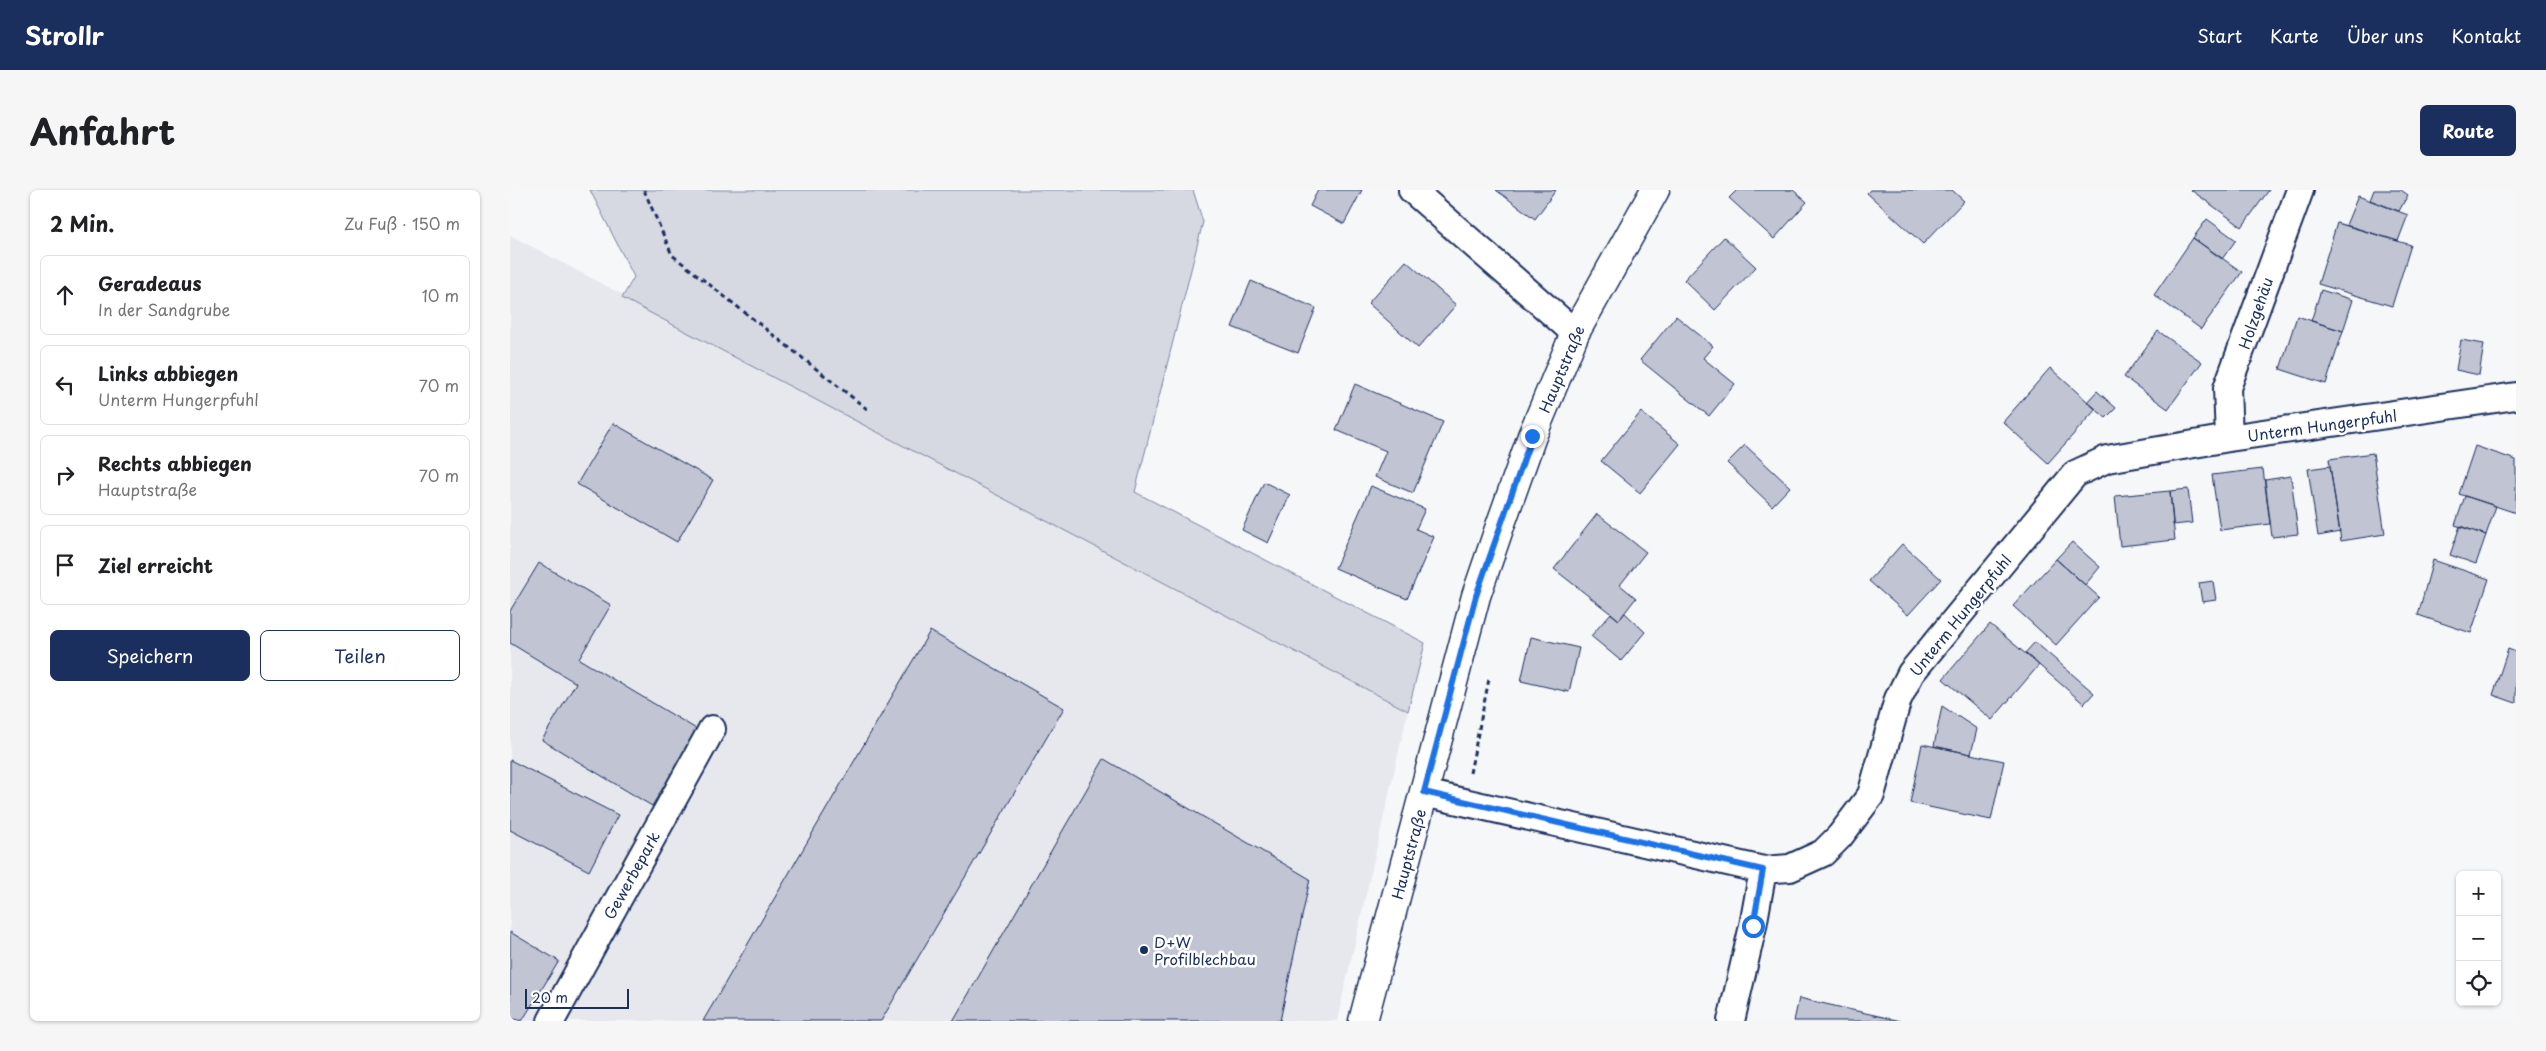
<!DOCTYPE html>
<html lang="de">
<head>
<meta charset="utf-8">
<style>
	body { margin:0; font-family:"Playpen Sans",sans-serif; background:#f6f6f6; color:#202124 }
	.controls { position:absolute; right:15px; bottom:15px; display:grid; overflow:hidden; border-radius:8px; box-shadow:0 1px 4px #0004 }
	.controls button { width:45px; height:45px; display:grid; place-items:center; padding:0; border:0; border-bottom:1px solid #e0e0e0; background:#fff; color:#202124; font:25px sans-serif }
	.scale { position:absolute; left:15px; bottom:12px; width:104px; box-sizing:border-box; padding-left:5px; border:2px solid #1b2f5e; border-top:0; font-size:14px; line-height:18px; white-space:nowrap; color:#1b2f5e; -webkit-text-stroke:4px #fff; paint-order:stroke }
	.stop { position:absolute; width:15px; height:15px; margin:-11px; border:4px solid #1a73e8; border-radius:50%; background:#fff }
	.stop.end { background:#1a73e8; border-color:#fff; box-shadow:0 1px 5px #0008 }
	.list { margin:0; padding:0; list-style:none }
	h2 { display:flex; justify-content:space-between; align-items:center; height:65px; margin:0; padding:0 20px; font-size:21px }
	h2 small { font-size:16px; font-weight:400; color:#757577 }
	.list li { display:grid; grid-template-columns:32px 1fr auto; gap:15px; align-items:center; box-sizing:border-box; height:80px; margin:0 10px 10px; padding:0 10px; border:1px solid #e0e0e0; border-radius:8px }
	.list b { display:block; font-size:19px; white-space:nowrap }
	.list p { margin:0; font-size:16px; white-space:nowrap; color:#757577 }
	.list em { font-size:16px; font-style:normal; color:#757577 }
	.actions { display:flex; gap:10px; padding:15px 20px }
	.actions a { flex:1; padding:11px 0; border:1px solid #1b2f5e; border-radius:8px; text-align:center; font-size:18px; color:#1b2f5e }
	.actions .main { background:#1b2f5e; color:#fff }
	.icon { flex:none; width:28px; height:28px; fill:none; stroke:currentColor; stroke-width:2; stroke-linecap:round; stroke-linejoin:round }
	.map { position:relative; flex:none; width:2006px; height:831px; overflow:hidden; border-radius:8px }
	header { display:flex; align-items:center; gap:30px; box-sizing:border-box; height:70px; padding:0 25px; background:#1b2f5e; color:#fff }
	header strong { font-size:24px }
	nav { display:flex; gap:28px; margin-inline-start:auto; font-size:18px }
	.intro { display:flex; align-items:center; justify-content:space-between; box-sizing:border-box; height:120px; padding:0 30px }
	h1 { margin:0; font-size:35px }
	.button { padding:12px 22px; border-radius:8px; background:#1b2f5e; color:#fff; font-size:18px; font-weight:700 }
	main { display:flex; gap:30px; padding:0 30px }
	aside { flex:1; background:#fff; border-radius:8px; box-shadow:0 1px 4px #0004 }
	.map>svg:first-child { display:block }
	.built { fill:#e6e8ee }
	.green { fill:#d6d9e2; stroke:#7884a0 }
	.building { fill:#c0c4d3; stroke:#1b2f5e }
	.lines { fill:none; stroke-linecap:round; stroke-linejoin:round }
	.minor-casing { stroke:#1b2f5e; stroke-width:30 }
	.tertiary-casing { stroke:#1b2f5e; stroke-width:31 }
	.path { stroke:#1b2f5e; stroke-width:3; stroke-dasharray:5 4; stroke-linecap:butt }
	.minor { stroke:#fff; stroke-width:26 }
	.tertiary { stroke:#fff; stroke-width:28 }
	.route { stroke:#1a73e8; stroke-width:6 }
	.poi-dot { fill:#1b2f5e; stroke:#fff; stroke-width:2 }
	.labels { text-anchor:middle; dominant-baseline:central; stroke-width:5; stroke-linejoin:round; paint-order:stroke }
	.street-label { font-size:15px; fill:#1b2f5e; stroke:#fff }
	.poi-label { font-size:15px; fill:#1b2f5e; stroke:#fff; text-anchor:start }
</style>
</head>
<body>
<header>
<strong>Strollr</strong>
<nav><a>Start</a><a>Karte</a><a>Über uns</a><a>Kontakt</a></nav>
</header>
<div class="intro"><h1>Anfahrt</h1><a class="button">Route</a></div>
<main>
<aside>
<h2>2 Min.<small>Zu Fuß · 150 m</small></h2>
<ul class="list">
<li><svg class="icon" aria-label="ahead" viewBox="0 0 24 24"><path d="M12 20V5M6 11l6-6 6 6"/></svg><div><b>Geradeaus</b><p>In der Sandgrube</p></div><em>10 m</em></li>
<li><svg class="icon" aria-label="left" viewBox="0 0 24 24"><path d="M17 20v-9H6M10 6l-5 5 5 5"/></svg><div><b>Links abbiegen</b><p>Unterm Hungerpfuhl</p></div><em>70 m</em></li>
<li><svg class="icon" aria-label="right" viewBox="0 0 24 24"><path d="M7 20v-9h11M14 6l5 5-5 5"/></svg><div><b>Rechts abbiegen</b><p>Hauptstraße</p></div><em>70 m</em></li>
<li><svg class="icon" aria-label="arrive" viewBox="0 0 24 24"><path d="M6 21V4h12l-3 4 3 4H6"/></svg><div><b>Ziel erreicht</b></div></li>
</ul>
<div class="actions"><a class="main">Speichern</a><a>Teilen</a></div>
</aside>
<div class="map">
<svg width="2006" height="831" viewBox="0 0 2006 831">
	<rect width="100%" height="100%" fill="#f6f7f9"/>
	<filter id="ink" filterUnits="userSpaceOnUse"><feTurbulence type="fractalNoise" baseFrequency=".02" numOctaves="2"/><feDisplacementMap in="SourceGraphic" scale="10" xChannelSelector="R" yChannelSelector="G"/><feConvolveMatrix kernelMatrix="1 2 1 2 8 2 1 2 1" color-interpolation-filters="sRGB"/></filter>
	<g filter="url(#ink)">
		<path class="built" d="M 0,45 L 898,521 L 827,831 L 0,831 Z"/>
		<path class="green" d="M 80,0 L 683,0 L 693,32 L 625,302 L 915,453 L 898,521 L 112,108 L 124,87 Z"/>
		<path class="building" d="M 808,0 L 852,0 L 834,34 L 800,16 Z
			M 986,0 L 1046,0 L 1025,29 Z
			M 1227,0 L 1283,0 L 1297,12 L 1264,49 L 1219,8 Z
			M 1360,0 L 1442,0 L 1454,11 L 1413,54 L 1357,3 Z
			M 1681,0 L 1759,0 L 1732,37 Z
			M 1864,0 L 1891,0 L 1898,5 L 1889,21 L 1860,10 Z
			M 1848,6 L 1898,25 L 1888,51 L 1836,35 Z
			M 1697,29 L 1726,50 L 1712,69 L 1683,48 Z
			M 1827,33 L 1901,55 L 1882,116 L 1808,94 Z
			M 1214,47 L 1246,77 L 1205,120 L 1174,90 Z
			M 1683,48 L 1732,82 L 1691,139 L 1644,105 Z
			M 896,71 L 946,115 L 908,158 L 858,113 Z
			M 741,91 L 806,118 L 788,163 L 722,137 Z
			M 1811,100 L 1843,110 L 1833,141 L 1801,131 Z
			M 1166,126 L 1203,156 L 1193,168 L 1225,194 L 1199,226 L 1130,170 Z
			M 1787,126 L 1833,141 L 1816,194 L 1770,179 Z
			M 1648,141 L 1692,172 L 1658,219 L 1614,187 Z
			M 1951,150 L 1974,154 L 1969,185 L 1946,180 Z
			M 1540,178 L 1586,219 L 1538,273 L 1493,232 Z
			M 845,194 L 933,232 L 903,303 L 865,287 L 876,261 L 826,240 Z
			M 1587,201 L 1606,218 L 1596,228 L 1577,212 Z
			M 1131,222 L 1170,254 L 1130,303 L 1091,271 Z
			M 103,233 L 203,290 L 167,352 L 67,294 Z
			M 1235,255 L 1280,297 L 1262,316 L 1217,273 Z
			M 1965,256 L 2006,270 L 2006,323 L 1949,304 Z
			M 1863,263 L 1875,344 L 1831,351 L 1819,269 Z
			M 1820,276 L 1830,342 L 1808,346 L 1798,279 Z
			M 1753,279 L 1760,334 L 1710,340 L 1702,285 Z
			M 1781,286 L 1788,344 L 1762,347 L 1755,290 Z
			M 754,292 L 780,305 L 758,353 L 732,340 Z
			M 861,296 L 915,319 L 906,339 L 924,347 L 897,409 L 825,378 Z
			M 1678,299 L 1682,333 L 1663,335 L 1660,301 Z
			M 1660,301 L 1665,350 L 1610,356 L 1605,306 Z
			M 1955,306 L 1986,316 L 1976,345 L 1945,335 Z
			M 1087,324 L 1136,362 L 1110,395 L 1126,408 L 1109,430 L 1044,379 Z
			M 1950,336 L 1976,345 L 1966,374 L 1940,365 Z
			M 1562,352 L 1590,377 L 1575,395 L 1546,369 Z
			M 1392,354 L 1431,389 L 1398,425 L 1359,391 Z
			M 1546,369 L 1589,407 L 1546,455 L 1503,416 Z
			M 1923,370 L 1979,389 L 1961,443 L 1908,425 Z
			M 29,373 L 101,415 L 69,469 L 188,540 L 142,616 L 32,550 L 66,493 L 0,453 L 0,421 Z
			M 1703,391 L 1706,410 L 1692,412 L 1689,393 Z
			M 1101,423 L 1109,430 L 1115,423 L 1135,442 L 1111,471 L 1081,446 Z
			M 1480,434 L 1529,475 L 1482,530 L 1433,489 Z
			M 420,441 L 554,518 L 371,831 L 193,831 Z
			M 1021,447 L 1069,458 L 1059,502 L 1011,491 Z
			M 1525,452 L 1584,503 L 1574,514 L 1515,463 Z
			M 1998,459 L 2006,462 L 2006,513 L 1983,505 Z
			M 1432,516 L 1467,539 L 1461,564 L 1424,556 Z
			M 1412,554 L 1494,571 L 1481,630 L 1400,613 Z
			M 594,569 L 800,689 L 770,831 L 443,831 Z
			M 0,570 L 108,625 L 79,681 L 0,640 Z
			M 0,742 L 49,771 L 12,831 L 0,828 Z
			M 1289,808 L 1391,831 L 1284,831 Z"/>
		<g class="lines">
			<g class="minor-casing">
				<path id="minor" d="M 902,0 L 1065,143
					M 1719,248 L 1717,198 L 1790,0
					M 914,603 L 1253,680 L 1280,678 L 1313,663 L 1330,646 L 1361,605 L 1388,509 L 1401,483 L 1565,284 L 1597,269 L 1719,248 L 2006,206
					M 41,831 L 202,539
					M 1221,831 L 1243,736 L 1253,680"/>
			</g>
			<g class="tertiary-casing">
				<path id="tertiary" d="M 853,831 L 966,406 L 990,336 L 1022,246 L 1065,143 L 1145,0"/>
			</g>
			<path class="path" d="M 134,0 L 162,65 L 357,219
				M 960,583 L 979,489"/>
			<use href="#minor" class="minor"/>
			<use href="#tertiary" class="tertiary"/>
		</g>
	</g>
	<g class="lines" filter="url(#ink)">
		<path class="route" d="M 1022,246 L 966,406 L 914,602 L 1253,680 L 1243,736"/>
	</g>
	<circle class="poi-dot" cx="634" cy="760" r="5"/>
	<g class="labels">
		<g class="street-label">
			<text transform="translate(1745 123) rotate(-71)">Holzgehäu</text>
			<text transform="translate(1051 179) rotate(-67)">Hauptstraße</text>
			<text transform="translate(1812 235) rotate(-8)">Unterm Hungerpfuhl</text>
			<text transform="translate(1450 425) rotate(-51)">Unterm Hungerpfuhl</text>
			<text transform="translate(898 664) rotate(-75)">Hauptstraße</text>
			<text transform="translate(121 685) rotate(-61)">Gewerbepark</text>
		</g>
		<g class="poi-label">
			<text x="644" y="751">D+W<tspan x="644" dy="17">Profilblechbau</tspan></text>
		</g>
	</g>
</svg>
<div class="controls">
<button>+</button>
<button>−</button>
<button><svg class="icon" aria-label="locate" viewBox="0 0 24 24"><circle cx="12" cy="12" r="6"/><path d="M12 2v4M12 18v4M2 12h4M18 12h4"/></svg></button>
</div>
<div class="scale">20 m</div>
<div class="stop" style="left:1243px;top:736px"></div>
<div class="stop end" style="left:1022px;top:246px"></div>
</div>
</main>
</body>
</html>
